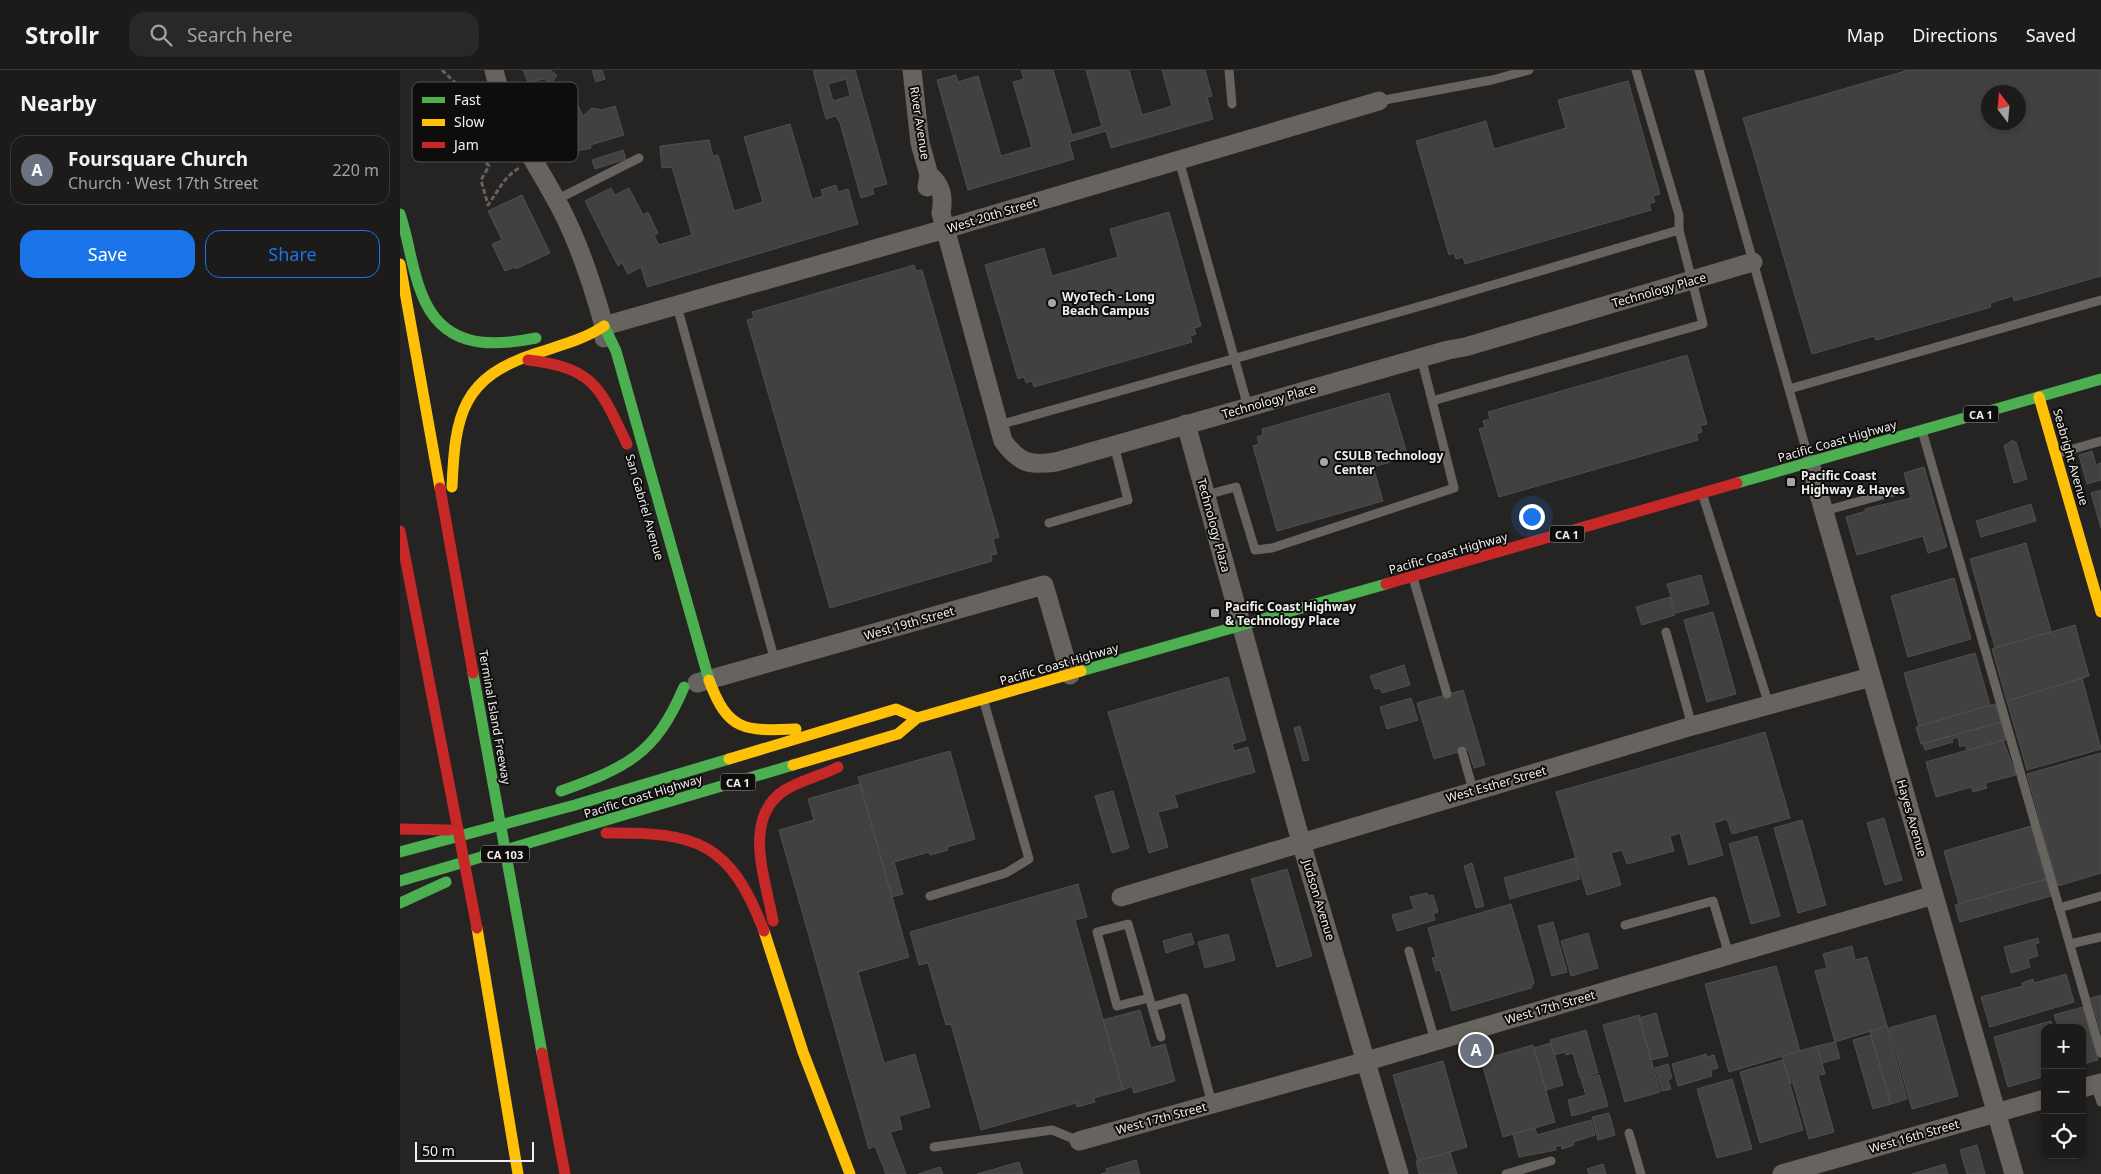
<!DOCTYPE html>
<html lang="en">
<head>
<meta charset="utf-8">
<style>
	body { margin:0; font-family:"Noto Sans",sans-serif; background:#292827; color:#f1f3f6 }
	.controls { position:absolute; right:15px; bottom:15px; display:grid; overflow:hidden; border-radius:10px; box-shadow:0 2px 8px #0003 }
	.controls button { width:45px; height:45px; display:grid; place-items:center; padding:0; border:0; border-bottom:1px solid #3a3939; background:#1c1b1a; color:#f1f3f6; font:25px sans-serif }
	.compass { position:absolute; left:1581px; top:15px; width:45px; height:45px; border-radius:50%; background:#1c1b1a; box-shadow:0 2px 8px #0003; rotate:344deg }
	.scale { position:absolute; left:15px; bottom:12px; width:119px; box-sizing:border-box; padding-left:5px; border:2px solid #f0efee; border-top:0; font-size:14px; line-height:18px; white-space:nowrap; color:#f0efee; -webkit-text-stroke:4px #0e0d0c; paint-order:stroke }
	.you { position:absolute; left:1131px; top:446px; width:18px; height:18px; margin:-12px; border:4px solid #fff; border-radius:50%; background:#1a73e8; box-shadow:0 0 0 8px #1a73e833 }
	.badge { display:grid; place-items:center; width:32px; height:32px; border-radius:50%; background:#1a73e8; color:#fff; font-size:16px; font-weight:700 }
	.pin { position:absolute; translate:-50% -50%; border:2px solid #fff; box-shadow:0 1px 5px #0006 }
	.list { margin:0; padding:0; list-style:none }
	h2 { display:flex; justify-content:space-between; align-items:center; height:65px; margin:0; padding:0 20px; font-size:21px }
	h2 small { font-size:16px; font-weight:400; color:#a0a1a2 }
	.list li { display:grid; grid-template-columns:32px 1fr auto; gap:15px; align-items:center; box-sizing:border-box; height:70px; margin:0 10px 10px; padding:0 10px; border:1px solid #3a3939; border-radius:15px }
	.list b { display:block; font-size:19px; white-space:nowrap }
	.list p { margin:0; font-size:16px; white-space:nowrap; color:#a0a1a2 }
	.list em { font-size:16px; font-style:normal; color:#a0a1a2 }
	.actions { display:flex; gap:10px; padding:15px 20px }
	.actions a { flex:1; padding:11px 0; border:1px solid #1a73e8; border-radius:15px; text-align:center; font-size:18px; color:#1a73e8 }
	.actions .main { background:#1a73e8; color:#fff }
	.icon { flex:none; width:28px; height:28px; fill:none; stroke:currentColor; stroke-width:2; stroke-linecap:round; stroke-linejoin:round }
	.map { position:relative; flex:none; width:1701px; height:1104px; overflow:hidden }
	header { display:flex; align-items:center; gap:30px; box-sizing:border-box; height:70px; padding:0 25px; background:#1c1b1a; border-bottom:1px solid #3a3939 }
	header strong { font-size:24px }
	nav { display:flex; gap:28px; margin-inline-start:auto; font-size:18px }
	.search { width:350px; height:45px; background:#292827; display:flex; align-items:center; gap:12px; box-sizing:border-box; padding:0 18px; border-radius:15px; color:#a0a1a2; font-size:19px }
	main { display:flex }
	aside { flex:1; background:#1c1b1a }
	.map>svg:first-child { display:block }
	.building { fill:#414142; stroke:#4f4f4f; fill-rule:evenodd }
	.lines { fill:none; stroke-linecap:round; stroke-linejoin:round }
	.path { stroke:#66625f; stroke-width:3; stroke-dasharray:5 2.5; stroke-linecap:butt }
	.lane { stroke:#67635e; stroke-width:9 }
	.street { stroke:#67635e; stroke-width:19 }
	.fast { stroke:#4caf50; stroke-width:11 }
	.slow { stroke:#ffc107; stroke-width:11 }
	.jam { stroke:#c62828; stroke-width:11 }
	.poi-dot { fill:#a9a8a7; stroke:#0e0d0c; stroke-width:2 }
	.labels { text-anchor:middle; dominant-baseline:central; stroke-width:4; stroke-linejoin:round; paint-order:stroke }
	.shield { fill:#0e0d0c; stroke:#acabaa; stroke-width:1 }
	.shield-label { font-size:11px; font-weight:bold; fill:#f0efee }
	.street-label { font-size:12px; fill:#f0efee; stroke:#0e0d0c }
	.poi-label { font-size:12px; font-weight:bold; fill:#f0efee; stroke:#0e0d0c; text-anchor:start }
	.key { fill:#0e0d0c; stroke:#525150; stroke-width:1 }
	.key-label { font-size:14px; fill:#f0efee }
</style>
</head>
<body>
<header>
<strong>Strollr</strong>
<div class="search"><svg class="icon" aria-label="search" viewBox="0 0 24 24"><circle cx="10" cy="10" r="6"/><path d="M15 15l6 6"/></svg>Search here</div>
<nav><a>Map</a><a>Directions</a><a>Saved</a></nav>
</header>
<main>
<aside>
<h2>Nearby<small></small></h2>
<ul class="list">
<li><span class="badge" style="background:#6b7280">A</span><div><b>Foursquare Church</b><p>Church · West 17th Street</p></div><em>220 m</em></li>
</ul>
<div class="actions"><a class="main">Save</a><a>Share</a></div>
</aside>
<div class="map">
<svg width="1701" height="1104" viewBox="0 0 1701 1104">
	<rect width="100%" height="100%" fill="#252423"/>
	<path class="building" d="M 123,0 L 150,0 L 157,5 L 151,14 L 144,9 L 128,12 Z
		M 192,0 L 202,0 L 205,9 L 196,12 Z
		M 413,0 L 455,0 L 487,114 L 472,118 L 474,124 L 461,128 L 440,53 L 436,46 L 426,49 ZM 446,9 L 450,26 L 433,31 L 428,14 Z
		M 621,0 L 653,0 L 672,65 L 702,56 L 686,0 L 729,0 L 742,45 L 772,36 L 762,0 L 805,0 L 812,26 L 807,27 L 813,49 L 711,78 L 706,61 L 669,72 L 674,89 L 568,120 L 537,10 L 556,5 L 558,12 L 578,6 L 601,86 L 632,77 L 613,12 L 624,9 Z
		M 1509,0 L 1701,0 L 1701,206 L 1614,231 L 1613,226 L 1590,233 L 1591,237 L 1476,270 L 1474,266 L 1412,284 L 1343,48 ZM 1588,22 L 1618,22 L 1618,52 L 1588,52 Z
		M 1228,11 L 1260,124 L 1253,126 L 1255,132 L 1249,134 L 1251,140 L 1065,194 L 1063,187 L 1056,189 L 1054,183 L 1049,185 L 1016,71 L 1086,51 L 1094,79 L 1166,58 L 1158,30 Z
		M 173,26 L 183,46 L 192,38 L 202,40 L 215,36 L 224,65 L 190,75 L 191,78 L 166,83 L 164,71 L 160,74 L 149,54 L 145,55 L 141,33 Z
		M 390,54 L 412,129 L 423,126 L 421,120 L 436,115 L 438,122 L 448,119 L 458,154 L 247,217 L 241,197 L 228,204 L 222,193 L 218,196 L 185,131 L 211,118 L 215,125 L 229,118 L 243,145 L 248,142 L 258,163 L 254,166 L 259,175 L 292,165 L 272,97 L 262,98 L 260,76 L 309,70 L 313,86 L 318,85 L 334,141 L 363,132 L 344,67 Z
		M 223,80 L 226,89 L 195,99 L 192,90 Z
		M 122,125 L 150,183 L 116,199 L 115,197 L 105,201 L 92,174 L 102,170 L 88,141 Z
		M 769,142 L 801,256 L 794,258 L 796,264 L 790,266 L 792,272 L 634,317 L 632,311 L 626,313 L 624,307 L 618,309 L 585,195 L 644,178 L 652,206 L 718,187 L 710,159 Z
		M 514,195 L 516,201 L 522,200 L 599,467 L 593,469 L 597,484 L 591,485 L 592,491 L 430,538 L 347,250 L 354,248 L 352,242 Z
		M 1287,285 L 1307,354 L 1300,356 L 1302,362 L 1296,364 L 1298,370 L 1099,427 L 1079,359 L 1085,357 L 1083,351 L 1090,349 L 1088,342 Z
		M 989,323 L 1008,387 L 973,397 L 983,431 L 877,461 L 853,376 L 859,374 L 857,367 L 863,365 L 862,359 Z
		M 1613,370 L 1614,373 L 1616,372 L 1627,409 L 1614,413 L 1604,376 Z
		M 1692,381 L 1696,395 L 1701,393 L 1701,410 L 1687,414 L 1679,385 Z
		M 1524,397 L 1547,477 L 1528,483 L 1523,466 L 1457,485 L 1446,447 L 1466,441 L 1465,439 L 1511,428 L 1504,403 Z
		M 1701,420 L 1701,458 L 1691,423 Z
		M 1631,434 L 1636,451 L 1581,467 L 1576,451 Z
		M 1626,473 L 1651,562 L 1595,578 L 1570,489 Z
		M 1301,505 L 1309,534 L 1276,543 L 1267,514 Z
		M 1554,508 L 1571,569 L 1508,587 L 1491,526 Z
		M 1270,527 L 1275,545 L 1242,555 L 1236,537 Z
		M 1313,542 L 1336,624 L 1307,632 L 1284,550 Z
		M 1675,555 L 1689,606 L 1607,631 L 1592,579 Z
		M 1575,583 L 1590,635 L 1519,656 L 1504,603 Z
		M 1004,595 L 1010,615 L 982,623 L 980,618 L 975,619 L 970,606 Z
		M 828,607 L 846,670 L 832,674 L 834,681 L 848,677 L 855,702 L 774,725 L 778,737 L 758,742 L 768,777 L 749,783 L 708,642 Z
		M 1682,608 L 1701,679 L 1627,700 L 1607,631 Z
		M 1063,620 L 1085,695 L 1074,698 L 1068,679 L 1034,689 L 1017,633 Z
		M 1011,628 L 1018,650 L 987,659 L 980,637 Z
		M 1595,634 L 1601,652 L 1521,674 L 1516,657 Z
		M 1601,652 L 1606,670 L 1567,680 L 1565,675 L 1560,677 L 1558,667 L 1552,669 L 1553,672 L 1525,680 L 1523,674 Z
		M 900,656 L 909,690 L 903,691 L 894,658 Z
		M 1365,662 L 1390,748 L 1332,764 L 1327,749 L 1314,753 L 1323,785 L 1289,795 L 1280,763 L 1270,766 L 1274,781 L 1227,794 L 1222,780 L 1211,783 L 1221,815 L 1187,825 L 1156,722 Z
		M 1603,670 L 1616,705 L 1585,713 L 1587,718 L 1573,722 L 1571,717 L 1536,727 L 1526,692 Z
		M 550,681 L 575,769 L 547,777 L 548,780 L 530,785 L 529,782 L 494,792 L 503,824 L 492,827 L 458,707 Z
		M 1701,683 L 1701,803 L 1658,816 L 1627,704 Z
		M 460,714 L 509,887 L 458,902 L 484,993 L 515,984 L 530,1037 L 499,1046 L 502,1059 L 490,1062 L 506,1104 L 486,1104 L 475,1076 L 469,1079 L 467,1072 L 379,760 L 414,750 L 408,729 Z
		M 713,721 L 729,778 L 712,783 L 695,726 Z
		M 1484,748 L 1502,810 L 1485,815 L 1467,753 Z
		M 1402,750 L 1426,835 L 1398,843 L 1374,758 Z
		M 1631,756 L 1646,809 L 1559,834 L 1544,781 Z
		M 1357,766 L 1380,846 L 1351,854 L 1329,774 Z
		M 1175,788 L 1180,809 L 1110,829 L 1104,808 Z
		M 1072,793 L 1084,836 L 1076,838 L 1064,796 Z
		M 887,799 L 912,886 L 877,897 L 851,809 Z
		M 1646,809 L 1651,826 L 1560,852 L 1555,835 Z
		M 678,814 L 687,847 L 675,850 L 723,1020 L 694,1028 L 695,1032 L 677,1037 L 676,1033 L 581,1060 L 551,954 L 546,955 L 528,893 L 519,895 L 510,862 Z
		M 1027,823 L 1028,826 L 1033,825 L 1038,842 L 1033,844 L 1035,850 L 997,861 L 992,845 L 1014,839 L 1010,827 Z
		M 1111,834 L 1134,912 L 1131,918 L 1052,941 L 1040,900 L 1036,901 L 1032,888 L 1036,887 L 1028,858 Z
		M 1153,852 L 1167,902 L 1152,906 L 1138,856 Z
		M 791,863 L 794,874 L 766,883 L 763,871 Z
		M 1188,863 L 1198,898 L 1171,906 L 1161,871 Z
		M 828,864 L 835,890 L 805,898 L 798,872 Z
		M 1638,868 L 1639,873 L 1635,874 L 1638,886 L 1628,889 L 1630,897 L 1611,903 L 1604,877 Z
		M 1452,876 L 1455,890 L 1467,887 L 1487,956 L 1435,972 L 1415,901 L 1427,898 L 1423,884 Z
		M 1376,896 L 1400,981 L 1329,1002 L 1305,914 Z
		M 1666,904 L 1674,932 L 1590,957 L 1581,927 L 1623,916 L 1622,913 L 1633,909 L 1634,913 Z
		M 1701,925 L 1701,962 L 1691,928 Z
		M 1683,937 L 1698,990 L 1682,994 L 1682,958 L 1658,958 L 1654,945 Z
		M 740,940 L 751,978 L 765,974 L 775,1011 L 734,1023 L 732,1016 L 723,1020 L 703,950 Z
		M 1256,943 L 1268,986 L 1251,990 L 1239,948 Z
		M 1239,945 L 1260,1022 L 1225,1032 L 1203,955 Z
		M 1535,945 L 1558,1026 L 1512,1039 L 1489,958 Z
		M 1651,951 L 1653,958 L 1645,958 L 1645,1006 L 1608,1017 L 1594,967 Z
		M 1487,956 L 1507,1029 L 1491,1034 L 1470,962 Z
		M 1186,960 L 1198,1003 L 1180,1008 L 1173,983 L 1166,985 L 1165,982 L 1155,985 L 1150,970 Z
		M 1471,965 L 1491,1034 L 1473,1039 L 1453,970 Z
		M 1435,972 L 1440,988 L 1422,993 L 1417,976 Z
		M 1151,973 L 1163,1015 L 1146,1020 L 1134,978 Z
		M 1133,975 L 1155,1052 L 1103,1067 L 1081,990 Z
		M 1417,976 L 1425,1004 L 1418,1005 L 1434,1062 L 1409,1069 L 1393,1013 L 1390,1013 L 1382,986 Z
		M 1306,984 L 1307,987 L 1314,985 L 1318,998 L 1311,1000 L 1312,1006 L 1278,1016 L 1272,994 Z
		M 1383,990 L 1403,1060 L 1360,1073 L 1340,1002 Z
		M 1043,991 L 1067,1077 L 1018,1091 L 993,1005 Z
		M 1268,994 L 1272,1008 L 1268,1010 L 1271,1019 L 1262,1021 L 1255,998 Z
		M 1199,1005 L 1208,1036 L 1172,1046 L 1168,1030 L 1186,1025 L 1181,1009 Z
		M 1332,1009 L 1352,1079 L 1317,1088 L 1297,1019 Z
		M 1209,1043 L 1215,1065 L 1198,1070 L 1192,1047 Z
		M 1191,1050 L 1195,1065 L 1173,1072 L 1174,1075 L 1162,1079 L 1161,1075 L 1155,1077 L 1156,1080 L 1119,1087 L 1113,1064 L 1135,1058 L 1137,1065 Z
		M 1577,1075 L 1585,1104 L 1567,1104 L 1560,1080 Z
		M 1050,1082 L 1057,1104 L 1019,1104 L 1016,1091 Z
		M 736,1090 L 740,1104 L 701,1104 L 707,1102 L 706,1099 Z
		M 619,1092 L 623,1104 L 577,1104 Z
		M 1203,1094 L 1206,1104 L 1189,1104 L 1187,1099 Z
		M 1545,1094 L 1548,1104 L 1512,1104 Z
		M 540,1097 L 543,1104 L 518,1104 Z"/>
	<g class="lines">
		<path class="path" d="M 42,0 L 76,33 C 79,44 71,50 70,60 C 69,72 82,88 89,96 L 81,110 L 88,135 C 99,120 103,108 119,98"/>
		<path class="lane" d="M 829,0 L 832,34
			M 1299,0 L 1409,390
			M 979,31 L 1092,10 L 1129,0
			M 779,90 L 848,337
			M 156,130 L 239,88
			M 277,236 L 375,591
			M 1389,319 L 1701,230
			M 1032,331 L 1303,254 L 1279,160 L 1279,145 L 1236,0
			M 599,355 L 1035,232 L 1279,160
			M 1523,364 L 1701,983
			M 1659,383 L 1701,371
			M 806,425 L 836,417 L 855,480 L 872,478 L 1054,418 L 1021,287
			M 1303,426 L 1369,635
			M 1424,441 L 1493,422
			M 649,453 L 728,430 L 714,375
			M 1013,508 L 1047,624
			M 1266,562 L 1292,656
			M 1062,681 L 1073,720
			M 530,826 L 606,803 L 629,789 L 584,632
			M 1659,838 L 1701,826
			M 1225,855 L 1313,831 L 1329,885
			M 1670,874 L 1701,867
			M 1009,881 L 1035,971
			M 749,928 L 717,936 L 697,862 L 728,854 L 752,937 L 784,928 L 812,1034
			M 752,937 L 761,967
			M 1695,1014 L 1701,1032
			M 1229,1063 L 1241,1104
			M 534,1077 L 652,1060 L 679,1071
			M 1106,1104 L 1151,1091"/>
		<path class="street" d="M 94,0 C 105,52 138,94 162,141 C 181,178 193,216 204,256 L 204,268
			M 512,0 L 520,73 L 529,105 L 527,117
			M 529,105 C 542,115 544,128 541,143 L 603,371 C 619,393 630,396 656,392 L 1048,280 L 1065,277 L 1353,192
			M 204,256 L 545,159 L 979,31
			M 786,354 L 901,772 L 999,1104
			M 1410,393 L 1614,1104
			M 297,613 L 644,515 L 670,605
			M 721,827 L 1292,656 L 1471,607
			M 1682,1018 L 1701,1013
			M 679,1071 L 967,991 L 1534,825
			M 1382,1104 L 1645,1029"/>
		<path class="fast" d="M 0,144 C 9,170 11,197 21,222 C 41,277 87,278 136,268
			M 204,256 L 216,281 L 309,610
			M 1337,413 L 1701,309
			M 681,601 L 986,514
			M 73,603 L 142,983
			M 161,721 C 227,697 255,685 284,617
			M 0,782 L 175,735 L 329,689
			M 0,811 L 393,695
			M 0,833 L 46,812"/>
		<path class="slow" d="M 0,194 L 40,418
			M 1639,327 L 1701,542
			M 52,417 C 55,344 62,307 137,283 C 161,275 183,270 204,256
			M 309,610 C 328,662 345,661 396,659
			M 329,689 L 496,639 L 517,648
			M 393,695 L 498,664 L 517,648 L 681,601
			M 77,858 L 118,1104
			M 364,861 L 403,982 L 450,1104"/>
		<path class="jam" d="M 128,290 C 195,298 200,318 227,374
			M 40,418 L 73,603
			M 0,461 L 77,858
			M 986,514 L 1337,413
			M 0,759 L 49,760
			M 206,763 C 297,762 330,772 364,861
			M 373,851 C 366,810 341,748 385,720 C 401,710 421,706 438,697
			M 142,983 L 165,1104"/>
	</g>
	<g class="poi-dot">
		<circle cx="652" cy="233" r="5"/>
		<circle cx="924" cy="392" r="5"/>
		<rect x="1386" y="407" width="10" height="10" rx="2.5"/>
		<rect x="810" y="538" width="10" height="10" rx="2.5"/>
	</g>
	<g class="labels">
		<g class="shield">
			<rect x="1563.5" y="335.5" width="35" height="17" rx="4"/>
			<rect x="1149.5" y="455.5" width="35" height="17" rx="4"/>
			<rect x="320.5" y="703.5" width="35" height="17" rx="4"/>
			<rect x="81" y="775.5" width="48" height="17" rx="4"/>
		</g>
		<g class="shield-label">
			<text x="1581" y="344">CA 1</text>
			<text x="1167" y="464">CA 1</text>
			<text x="338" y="712">CA 1</text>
			<text x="105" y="784">CA 103</text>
		</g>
		<g class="street-label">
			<text transform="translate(520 53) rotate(81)">River Avenue</text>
			<text transform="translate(592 145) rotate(-17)">West 20th Street</text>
			<text transform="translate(1259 220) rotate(-16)">Technology Place</text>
			<text transform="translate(869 331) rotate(-16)">Technology Place</text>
			<text transform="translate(1437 371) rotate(-16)">Pacific Coast Highway</text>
			<text transform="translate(1671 387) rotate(74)">Seabright Avenue</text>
			<text transform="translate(245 437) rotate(74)">San Gabriel Avenue</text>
			<text transform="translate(814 455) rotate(75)">Technology Plaza</text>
			<text transform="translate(1048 483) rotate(-16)">Pacific Coast Highway</text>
			<text transform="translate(509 553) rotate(-16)">West 19th Street</text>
			<text transform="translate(659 594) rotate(-16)">Pacific Coast Highway</text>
			<text transform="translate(95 647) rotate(80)">Terminal Island Freeway</text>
			<text transform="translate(1096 714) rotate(-16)">West Esther Street</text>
			<text transform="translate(243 726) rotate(-17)">Pacific Coast Highway</text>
			<text transform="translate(1512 748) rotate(74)">Hayes Avenue</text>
			<text transform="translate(919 830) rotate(73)">Judson Avenue</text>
			<text transform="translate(1150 937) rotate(-16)">West 17th Street</text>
			<text transform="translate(761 1048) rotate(-15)">West 17th Street</text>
			<text transform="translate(1514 1066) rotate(-16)">West 16th Street</text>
		</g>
		<g class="poi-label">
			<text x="662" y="226">WyoTech - Long<tspan x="662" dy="14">Beach Campus</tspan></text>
			<text x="934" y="385">CSULB Technology<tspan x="934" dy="14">Center</tspan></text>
			<text x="1401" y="405">Pacific Coast<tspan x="1401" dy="14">Highway &amp; Hayes</tspan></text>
			<text x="825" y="536">Pacific Coast Highway<tspan x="825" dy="14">&amp; Technology Place</tspan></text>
		</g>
	</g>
	<rect x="12" y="12" width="166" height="80" rx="8" class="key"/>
	<rect x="22" y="27" width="23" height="6" fill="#4caf50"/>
	<rect x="22" y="49" width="23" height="7" fill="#ffc107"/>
	<rect x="22" y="72" width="23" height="6" fill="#c62828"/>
	<g class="key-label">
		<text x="54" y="35">Fast</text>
		<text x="54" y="57">Slow</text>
		<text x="54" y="80">Jam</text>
	</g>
</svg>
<div class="controls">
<button>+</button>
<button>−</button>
<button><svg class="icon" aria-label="locate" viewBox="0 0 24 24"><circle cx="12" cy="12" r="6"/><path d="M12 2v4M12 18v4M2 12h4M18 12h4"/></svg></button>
</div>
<svg class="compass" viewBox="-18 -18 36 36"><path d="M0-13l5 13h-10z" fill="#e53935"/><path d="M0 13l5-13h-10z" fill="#a0a1a2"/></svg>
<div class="scale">50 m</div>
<div class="you"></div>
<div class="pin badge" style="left:1076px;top:980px;background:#6b7280">A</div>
</div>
</main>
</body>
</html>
